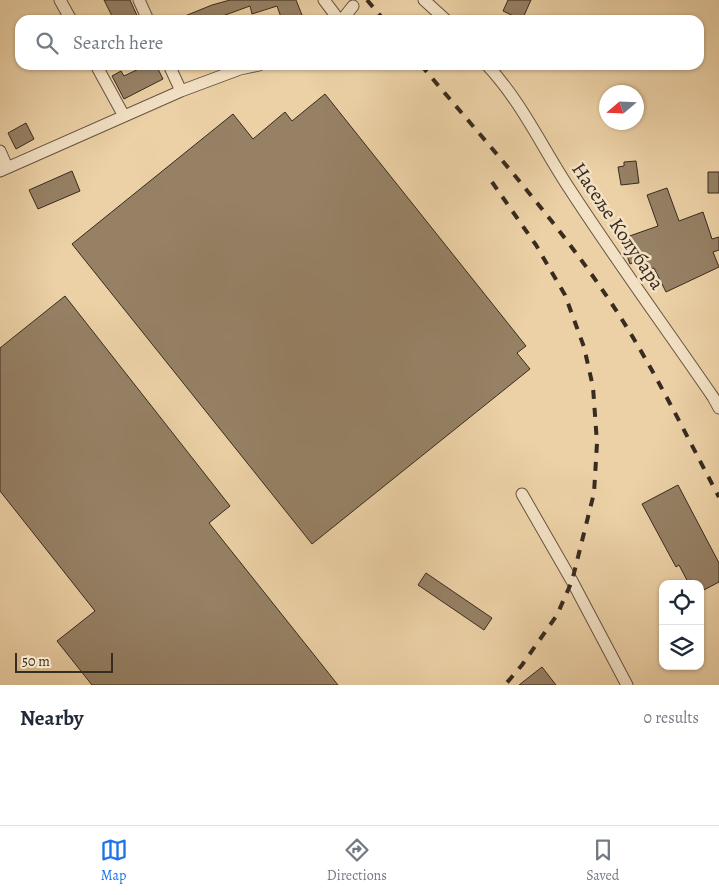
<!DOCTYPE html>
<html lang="en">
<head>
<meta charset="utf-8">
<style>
	body { margin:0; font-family:Alegreya,serif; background:#f2f2f3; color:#1f2937 }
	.controls { position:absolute; right:15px; bottom:15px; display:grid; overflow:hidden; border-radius:10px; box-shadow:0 1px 4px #0004 }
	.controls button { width:45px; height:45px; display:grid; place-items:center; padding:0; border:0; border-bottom:1px solid #e0e1e3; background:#fff; color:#1f2937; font:25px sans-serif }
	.compass { position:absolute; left:599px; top:85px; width:45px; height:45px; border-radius:50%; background:#fff; box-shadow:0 1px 4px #0004; rotate:251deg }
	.scale { position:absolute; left:15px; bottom:12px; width:98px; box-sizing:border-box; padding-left:5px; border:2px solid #382b1f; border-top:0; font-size:14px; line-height:18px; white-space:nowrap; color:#382b1f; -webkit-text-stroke:4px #f3e1c5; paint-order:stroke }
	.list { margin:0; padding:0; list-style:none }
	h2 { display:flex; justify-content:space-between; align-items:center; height:65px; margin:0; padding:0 20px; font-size:21px }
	h2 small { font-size:16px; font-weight:400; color:#747a83 }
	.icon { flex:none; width:28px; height:28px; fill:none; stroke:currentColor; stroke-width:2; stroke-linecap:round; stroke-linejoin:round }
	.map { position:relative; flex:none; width:719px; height:685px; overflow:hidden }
	.search { position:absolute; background:#fff; box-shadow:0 1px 4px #0004; left:15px; right:15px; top:15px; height:55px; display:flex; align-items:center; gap:12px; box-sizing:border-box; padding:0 18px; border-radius:15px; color:#747a83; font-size:19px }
	.sheet { height:140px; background:#fff }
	nav { display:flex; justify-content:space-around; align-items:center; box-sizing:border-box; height:70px; border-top:1px solid #e0e1e3; background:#fff; font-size:14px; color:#747a83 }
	nav a { display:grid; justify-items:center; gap:2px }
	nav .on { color:#1a73e8 }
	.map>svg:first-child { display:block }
	.building { fill:#968165; stroke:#382b1f }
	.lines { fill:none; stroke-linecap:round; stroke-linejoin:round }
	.minor-casing { stroke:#655441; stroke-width:13 }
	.minor { stroke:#f3e1c5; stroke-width:11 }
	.rail { stroke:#382b1f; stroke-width:4; stroke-dasharray:9 9; stroke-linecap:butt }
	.labels { text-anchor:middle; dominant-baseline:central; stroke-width:5; stroke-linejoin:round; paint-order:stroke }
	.street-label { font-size:20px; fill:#382b1f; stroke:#f3e1c5 }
</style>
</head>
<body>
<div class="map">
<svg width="719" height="685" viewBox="0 0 719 685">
	<rect width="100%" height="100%" fill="#ecd1a6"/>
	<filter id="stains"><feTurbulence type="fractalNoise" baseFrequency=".004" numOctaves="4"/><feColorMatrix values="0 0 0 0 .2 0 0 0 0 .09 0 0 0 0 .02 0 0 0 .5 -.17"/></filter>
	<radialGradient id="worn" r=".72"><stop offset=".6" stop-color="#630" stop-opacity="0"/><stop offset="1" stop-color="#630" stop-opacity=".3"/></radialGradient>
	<path class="building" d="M 104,0 L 130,0 L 139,20 L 119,20 L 117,16 L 113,18 Z
		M 230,0 L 296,0 L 302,15 L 288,20 L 282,20 L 277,6 L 252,14 L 250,6 L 217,18 L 218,20 L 175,20 L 212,5 Z
		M 508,0 L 531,0 L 522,20 L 503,11 Z
		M 147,65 L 156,65 L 163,79 L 124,99 L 112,76 L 121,71 L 124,76 Z
		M 325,94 L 526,346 L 517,353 L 530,369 L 312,544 L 72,244 L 233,114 L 253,139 L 285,112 L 292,121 Z
		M 26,123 L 34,139 L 16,149 L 8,133 Z
		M 636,161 L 639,183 L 621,185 L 618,167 L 624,166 L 624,162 Z
		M 72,171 L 80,191 L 38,209 L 29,190 Z
		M 708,172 L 719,172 L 719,193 L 708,193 Z
		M 667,188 L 679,221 L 703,212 L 712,239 L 719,237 L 719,250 L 713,252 L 719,267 L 666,292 L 654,268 L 648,270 L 644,258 L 630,264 L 621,239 L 658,226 L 647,195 Z
		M 65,296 L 230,506 L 209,523 L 338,685 L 92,685 L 57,641 L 95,611 L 0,491 L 0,348 Z
		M 678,485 L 719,563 L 719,582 L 700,592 L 700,584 L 689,584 L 679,565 L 676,567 L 642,504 Z
		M 426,573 L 492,618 L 484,630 L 418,585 Z
		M 542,667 L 556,685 L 519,685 Z"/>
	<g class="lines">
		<g class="minor-casing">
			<path id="minor" d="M 60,0 L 71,20
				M 139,0 L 148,20
				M 324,0 L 339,20
				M 424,0 L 446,20
				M 342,20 L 353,6
				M 96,65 L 124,116
				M 169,65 L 181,91
				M 487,65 C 521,101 542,147 569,188 C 615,259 665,327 713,397 L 719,408
				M 0,151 L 7,167
				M 0,171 L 181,91 L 240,69 L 259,65
				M 522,494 L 572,581 L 627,685"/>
		</g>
		<use href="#minor" class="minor"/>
		<path class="rail" d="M 367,0 L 384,20
			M 421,65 C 490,147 563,227 621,318 C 657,375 687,437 719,497
			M 492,182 L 536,245 L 565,295 L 584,347 L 593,387 L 597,443 L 594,493 L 572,581 L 557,615 L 522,665 L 505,685"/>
	</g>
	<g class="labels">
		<g class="street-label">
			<text transform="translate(618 226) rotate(56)">Насеље Колубара</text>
		</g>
	</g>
	<rect width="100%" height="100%" filter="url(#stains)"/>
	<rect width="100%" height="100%" fill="url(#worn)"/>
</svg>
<div class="controls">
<button><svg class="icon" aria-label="locate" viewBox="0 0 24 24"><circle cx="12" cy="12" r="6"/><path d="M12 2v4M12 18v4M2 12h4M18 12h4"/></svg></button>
<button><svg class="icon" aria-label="layers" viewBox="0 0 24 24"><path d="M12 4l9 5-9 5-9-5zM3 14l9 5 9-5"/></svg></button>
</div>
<svg class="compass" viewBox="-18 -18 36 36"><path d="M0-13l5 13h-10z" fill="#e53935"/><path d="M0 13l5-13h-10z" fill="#747a83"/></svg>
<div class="scale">50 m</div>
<div class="search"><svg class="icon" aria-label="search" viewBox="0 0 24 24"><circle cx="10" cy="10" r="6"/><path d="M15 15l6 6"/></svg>Search here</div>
</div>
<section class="sheet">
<h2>Nearby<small>0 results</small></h2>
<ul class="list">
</ul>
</section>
<nav>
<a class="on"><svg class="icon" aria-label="map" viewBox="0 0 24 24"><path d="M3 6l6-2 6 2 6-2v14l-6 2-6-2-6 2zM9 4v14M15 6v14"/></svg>Map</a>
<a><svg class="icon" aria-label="directions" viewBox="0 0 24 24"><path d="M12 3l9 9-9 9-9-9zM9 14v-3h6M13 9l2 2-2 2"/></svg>Directions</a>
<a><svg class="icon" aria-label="saved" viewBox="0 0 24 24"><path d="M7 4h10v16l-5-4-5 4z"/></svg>Saved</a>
</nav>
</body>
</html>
